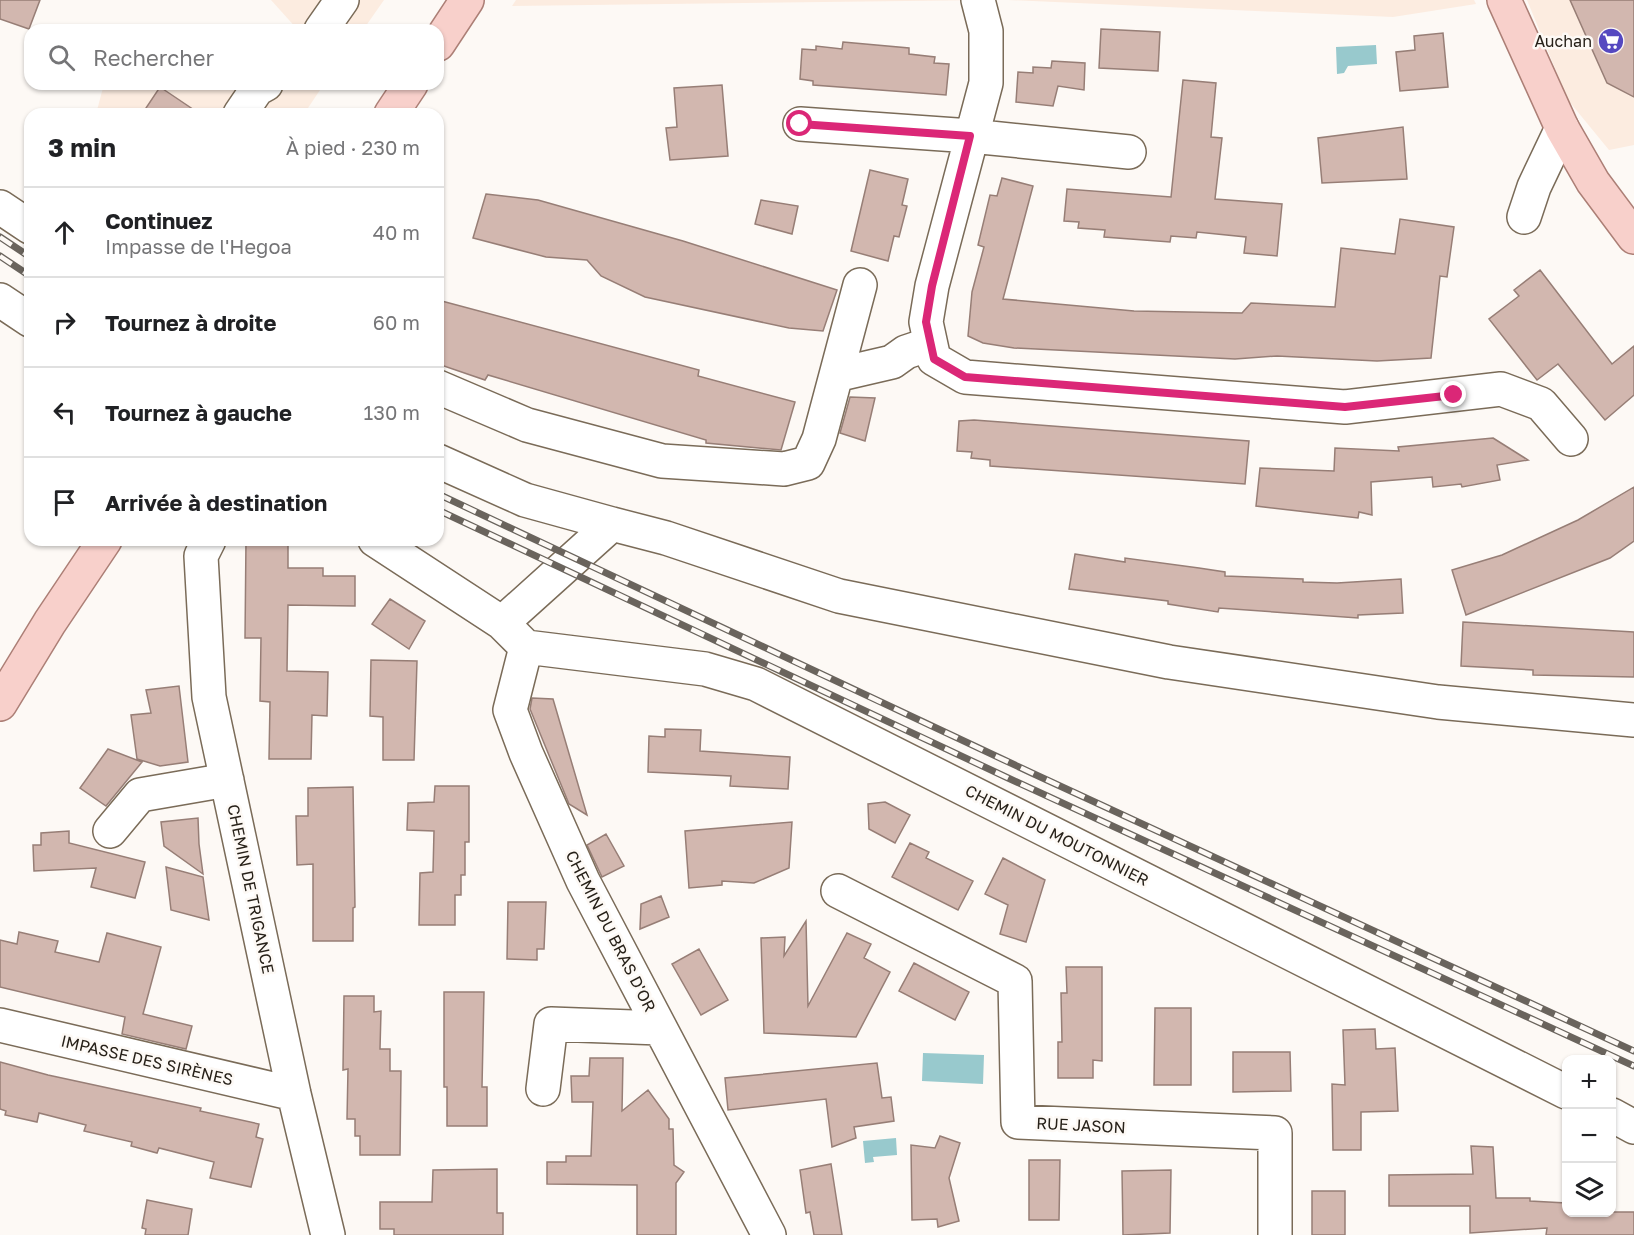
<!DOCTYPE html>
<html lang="fr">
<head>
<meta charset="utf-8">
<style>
	body { margin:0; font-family:"Golos Text",sans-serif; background:#f2f2f2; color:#202124 }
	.controls { position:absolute; right:18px; bottom:18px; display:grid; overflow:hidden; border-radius:12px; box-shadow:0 2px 4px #0004 }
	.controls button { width:54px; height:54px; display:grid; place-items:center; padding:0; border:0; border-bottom:2px solid #e0e0e0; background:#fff; color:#202124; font:30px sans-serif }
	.stop { position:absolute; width:18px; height:18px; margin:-14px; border:4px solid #db2777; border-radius:50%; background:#fff }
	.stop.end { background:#db2777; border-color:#fff; box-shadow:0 2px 6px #0008 }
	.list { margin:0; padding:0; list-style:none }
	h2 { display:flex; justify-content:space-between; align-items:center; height:78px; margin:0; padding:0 24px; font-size:26px }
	h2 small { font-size:20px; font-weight:400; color:#757577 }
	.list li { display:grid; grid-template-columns:39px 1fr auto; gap:18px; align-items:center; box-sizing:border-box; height:90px; padding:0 24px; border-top:2px solid #e0e0e0 }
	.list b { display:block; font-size:22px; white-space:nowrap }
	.list p { margin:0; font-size:20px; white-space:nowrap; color:#757577 }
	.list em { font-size:20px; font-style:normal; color:#757577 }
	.icon { flex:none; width:33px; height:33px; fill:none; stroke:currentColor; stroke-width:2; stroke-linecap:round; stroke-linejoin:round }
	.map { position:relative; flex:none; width:1634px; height:1235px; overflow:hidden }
	.search { position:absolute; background:#fff; box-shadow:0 2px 4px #0004; left:24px; top:24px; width:420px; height:66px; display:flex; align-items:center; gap:15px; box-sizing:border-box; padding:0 21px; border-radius:18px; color:#757577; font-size:22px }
	.panel { position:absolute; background:#fff; box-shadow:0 2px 4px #0004; left:24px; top:108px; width:420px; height:438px; border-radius:18px }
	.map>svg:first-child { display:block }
	.commercial { fill:#fcece0 }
	.water { fill:#98c9cd }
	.building { fill:#d2b7af; stroke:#977e76; stroke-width:1.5 }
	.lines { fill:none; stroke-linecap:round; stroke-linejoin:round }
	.minor-casing { stroke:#7a6b58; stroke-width:36 }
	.major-casing { stroke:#ac7f76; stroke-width:36 }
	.minor { stroke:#fff; stroke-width:33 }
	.major { stroke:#f8d0cb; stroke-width:33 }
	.rail-casing { stroke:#6a645d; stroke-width:7 }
	.rail { stroke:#fdf9f5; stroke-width:4.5; stroke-dasharray:14; stroke-linecap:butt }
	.route { stroke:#db2777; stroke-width:8 }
	.labels { text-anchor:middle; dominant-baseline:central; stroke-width:5; stroke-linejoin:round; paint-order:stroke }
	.poi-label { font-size:16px; fill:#272119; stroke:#fdf9f5; text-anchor:end }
	.street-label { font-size:16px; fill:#272119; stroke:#fdf9f5 }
</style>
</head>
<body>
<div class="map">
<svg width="1634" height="1235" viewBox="0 0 1634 1235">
	<rect width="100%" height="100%" fill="#fdf9f5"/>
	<path class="commercial" d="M 271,0 L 384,0 L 363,30 L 298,30 Z
		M 516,0 L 989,0 L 512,6 Z
		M 1008,0 L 1474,0 L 1476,4 L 1393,17 Z
		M 1527,0 L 1634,0 L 1634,145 L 1609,150 L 1568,100 Z
		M 104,84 L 324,84 L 304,114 L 96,114 Z"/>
	<path class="water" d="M 1376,45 L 1377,64 L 1348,66 L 1344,73 L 1337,74 L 1336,47 Z
		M 923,1053 L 984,1055 L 983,1084 L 922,1081 Z
		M 896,1138 L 897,1155 L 873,1157 L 874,1162 L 865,1163 L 863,1141 Z"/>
	<path class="building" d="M 0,0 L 40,0 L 29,29 L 0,19 Z
		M 1570,0 L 1634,0 L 1634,97 L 1607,83 Z
		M 1101,29 L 1160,32 L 1158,71 L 1099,68 Z
		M 1443,33 L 1448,87 L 1400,91 L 1396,52 L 1415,50 L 1414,36 Z
		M 843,42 L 909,48 L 909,54 L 935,57 L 934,63 L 949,64 L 946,95 L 813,85 L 813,81 L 800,79 L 802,49 L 816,50 L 816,46 L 842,49 Z
		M 1052,61 L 1085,63 L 1084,90 L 1058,86 L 1053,106 L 1016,102 L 1018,72 L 1033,73 L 1033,67 L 1051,68 Z
		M 1183,80 L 1216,83 L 1211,137 L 1222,138 L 1215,199 L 1282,204 L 1277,256 L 1244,253 L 1246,237 L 1197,232 L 1196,238 L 1171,236 L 1170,242 L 1104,237 L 1105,230 L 1078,228 L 1079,222 L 1064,221 L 1067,189 L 1171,197 Z
		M 722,85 L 728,156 L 670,160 L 666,128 L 677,127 L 674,88 Z
		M 160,87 L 200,114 L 142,114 Z
		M 1403,127 L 1407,179 L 1322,183 L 1318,138 Z
		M 870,170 L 908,179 L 902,205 L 907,206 L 899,237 L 894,236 L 888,261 L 851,251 Z
		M 1002,178 L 1033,186 L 1003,299 L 1134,311 L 1242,313 L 1251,303 L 1335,307 L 1341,248 L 1395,254 L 1400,219 L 1454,227 L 1447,277 L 1440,276 L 1431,358 L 1377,361 L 1277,356 L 1235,359 L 1014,348 L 983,343 L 968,336 L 972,292 L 984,247 L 978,245 L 990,195 L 997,196 Z
		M 486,194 L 538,200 L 683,241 L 837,290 L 823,331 L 789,328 L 645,297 L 601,276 L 587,260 L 546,257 L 473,238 Z
		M 761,200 L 798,206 L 792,234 L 755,224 Z
		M 1540,270 L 1612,364 L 1634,346 L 1634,395 L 1605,420 L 1558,364 L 1537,380 L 1489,319 L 1519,296 L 1514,290 Z
		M 438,300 L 699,370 L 698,376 L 795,402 L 781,450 L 706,443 L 706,440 L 488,375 L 485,380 L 438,364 Z
		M 850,397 L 875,398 L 865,441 L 840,433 Z
		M 974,420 L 1249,441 L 1245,484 L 990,466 L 990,460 L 971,458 L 972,452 L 957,451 L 959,421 Z
		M 1493,438 L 1528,460 L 1497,465 L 1500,480 L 1462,487 L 1461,484 L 1433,487 L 1432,477 L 1371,482 L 1372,515 L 1359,512 L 1358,518 L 1256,506 L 1260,468 L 1334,471 L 1335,448 L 1399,451 L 1398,447 Z
		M 1634,487 L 1634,541 L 1610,558 L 1466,615 L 1452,570 L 1502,555 L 1578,520 Z
		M 246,540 L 288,540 L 288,568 L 323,568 L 323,576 L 355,576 L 355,606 L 288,605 L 287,671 L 328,672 L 327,716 L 312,715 L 311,759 L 269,759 L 270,702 L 260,701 L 261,638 L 245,638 Z
		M 1075,554 L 1125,562 L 1125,558 L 1199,568 L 1225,572 L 1225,576 L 1303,579 L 1303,582 L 1337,583 L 1401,579 L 1403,613 L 1358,615 L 1358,618 L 1219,608 L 1218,612 L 1168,604 L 1168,601 L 1069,589 Z
		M 390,599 L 425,621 L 409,649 L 372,624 Z
		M 1463,622 L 1634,632 L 1634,677 L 1533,675 L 1533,670 L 1461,666 Z
		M 371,660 L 417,661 L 414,760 L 383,760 L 383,717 L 370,716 Z
		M 179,686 L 188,762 L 160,766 L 137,759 L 131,715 L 151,713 L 146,690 Z
		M 532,698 L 553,699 L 587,815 L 569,804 L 530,709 Z
		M 665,729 L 701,730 L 700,751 L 790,757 L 788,789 L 730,786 L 731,776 L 648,772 L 649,736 L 665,737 Z
		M 108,749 L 142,762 L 106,806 L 80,788 Z
		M 435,786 L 469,786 L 469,842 L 465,842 L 465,875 L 461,875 L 461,895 L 455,895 L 455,925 L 419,925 L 420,873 L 433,872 L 434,831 L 407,830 L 408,803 L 434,802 Z
		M 353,787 L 355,907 L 353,908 L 353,941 L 313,941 L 313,864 L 297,865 L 296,816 L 308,816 L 308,788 Z
		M 885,802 L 910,815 L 895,843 L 869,829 L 868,804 Z
		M 198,818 L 199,844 L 203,874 L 164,846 L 161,822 Z
		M 792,822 L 789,868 L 754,883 L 722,881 L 722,885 L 689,888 L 685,831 Z
		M 69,831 L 69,843 L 145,862 L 135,898 L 91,887 L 96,868 L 34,871 L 33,845 L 41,845 L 41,833 Z
		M 606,834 L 624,866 L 602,877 L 587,845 Z
		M 910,843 L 929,852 L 926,858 L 973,881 L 958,910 L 892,877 Z
		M 1003,858 L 1045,880 L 1026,942 L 1000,934 L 1008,905 L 985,894 Z
		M 166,867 L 203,877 L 209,920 L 171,910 Z
		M 661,896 L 669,917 L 640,929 L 641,904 Z
		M 508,902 L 546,902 L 544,949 L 537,949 L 537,960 L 507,959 Z
		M 806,921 L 808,1006 L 847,933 L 871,944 L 864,958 L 890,972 L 856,1037 L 764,1033 L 761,938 L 785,937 L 784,956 Z
		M 19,932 L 58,941 L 55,952 L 99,962 L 107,933 L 161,947 L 143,1014 L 192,1026 L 186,1049 L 122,1034 L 125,1017 L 0,987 L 0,940 L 17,944 Z
		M 699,949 L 728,1000 L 701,1015 L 672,964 Z
		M 914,963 L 969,992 L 955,1020 L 899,991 Z
		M 1066,967 L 1102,967 L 1102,1061 L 1093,1060 L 1093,1078 L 1058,1078 L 1058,1042 L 1062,1042 L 1061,993 L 1067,993 Z
		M 444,992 L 484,992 L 482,1087 L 487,1087 L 487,1126 L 447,1126 L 447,1087 L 444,1087 Z
		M 344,996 L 374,996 L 374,1012 L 381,1011 L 380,1049 L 390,1049 L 390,1071 L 401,1071 L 400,1155 L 360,1155 L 360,1136 L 355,1136 L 355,1119 L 347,1119 L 348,1069 L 343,1070 Z
		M 1155,1008 L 1191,1008 L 1191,1085 L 1154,1085 Z
		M 1375,1029 L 1376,1049 L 1395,1048 L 1398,1111 L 1361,1112 L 1361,1150 L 1333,1150 L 1332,1084 L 1345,1085 L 1343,1030 Z
		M 1233,1052 L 1290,1052 L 1291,1091 L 1233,1092 Z
		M 590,1058 L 623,1058 L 622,1111 L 648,1090 L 669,1119 L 669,1129 L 673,1129 L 674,1165 L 684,1172 L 676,1183 L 676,1235 L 637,1235 L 637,1185 L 547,1184 L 547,1162 L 566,1162 L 566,1156 L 591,1156 L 593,1102 L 572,1102 L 571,1076 L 589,1076 Z
		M 0,1062 L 48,1075 L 201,1108 L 200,1111 L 259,1124 L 256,1137 L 263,1139 L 251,1187 L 210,1178 L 214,1162 L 159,1148 L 157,1153 L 131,1146 L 132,1142 L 84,1131 L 86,1125 L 39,1113 L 37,1122 L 5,1115 L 6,1111 L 0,1109 Z
		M 877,1063 L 882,1098 L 891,1097 L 894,1121 L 854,1127 L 856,1138 L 832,1147 L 826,1099 L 728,1110 L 725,1078 Z
		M 940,1136 L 960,1143 L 949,1178 L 959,1221 L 938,1227 L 937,1219 L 912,1220 L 911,1145 L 935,1148 Z
		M 1471,1146 L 1493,1147 L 1496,1198 L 1530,1198 L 1530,1201 L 1566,1203 L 1566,1212 L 1634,1212 L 1634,1235 L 1546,1235 L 1547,1228 L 1470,1233 L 1470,1206 L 1389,1206 L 1389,1175 L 1473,1174 Z
		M 1029,1160 L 1060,1160 L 1059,1220 L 1029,1220 Z
		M 831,1164 L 842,1235 L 814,1235 L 810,1212 L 806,1213 L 800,1170 Z
		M 497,1169 L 497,1213 L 503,1213 L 503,1235 L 394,1235 L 394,1229 L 380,1229 L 380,1202 L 432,1202 L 433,1170 Z
		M 1171,1170 L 1170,1233 L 1123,1235 L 1122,1171 Z
		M 1312,1191 L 1345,1191 L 1345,1235 L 1312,1235 Z
		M 147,1200 L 192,1209 L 188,1235 L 145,1235 L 146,1229 L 142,1228 Z"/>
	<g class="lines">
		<g class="minor-casing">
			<path id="minor" d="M 978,0 L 986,31 L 986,83 L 932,286 L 926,322 L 934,359 L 965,377 L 1345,407 L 1501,389 L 1541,404 L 1571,439
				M 321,30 L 342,0
				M 240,114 L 257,89 L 266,84
				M 800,124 L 971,136 L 1129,152
				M 0,207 L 30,227
				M 1524,217 L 1534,187 L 1562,128
				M 0,300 L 30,320
				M 836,375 L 892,362 L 906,352 L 930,344
				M 438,387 L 527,425 L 662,461 L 784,469 L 808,463 L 819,439 L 860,285
				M 438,461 L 525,500 L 612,524
				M 209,540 L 201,556 L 209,697 L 294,1094 L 328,1235
				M 375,540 L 502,623 L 526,647 L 510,710 L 526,753 L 583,881 L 769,1235
				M 502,623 L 612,524 L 666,538 L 839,596 L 1169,662 L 1438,702 L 1634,720
				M 526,647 L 705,669 L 756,684 L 1566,1092
				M 110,831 L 140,795 L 227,780
				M 838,891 L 1015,981 L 1018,1122 L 1275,1133 L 1275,1235
				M 0,1025 L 294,1094
				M 543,1089 L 551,1024 L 660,1028
				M 1612,1115 L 1634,1127"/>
		</g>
		<g class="major-casing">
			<path id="major" d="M 1504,0 L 1562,128 L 1593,182 L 1634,237
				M 438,44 L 467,0
				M 391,114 L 411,84
				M 0,704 L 50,622 L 105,540"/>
		</g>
		<use href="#minor" class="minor"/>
		<use href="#major" class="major"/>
		<g class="rail-casing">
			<path id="rail" d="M 0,237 L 30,257
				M 0,256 L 30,276
				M 438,494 L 1034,774 L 1634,1051
				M 438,510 L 1008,778 L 1634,1066"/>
		</g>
		<use href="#rail" class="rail"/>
	</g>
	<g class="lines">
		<path class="route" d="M 800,124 L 970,136 L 932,286 L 926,322 L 934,359 L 965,377 L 1345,407 L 1454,395"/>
	</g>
	<defs>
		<g id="supermarket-disc" transform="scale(1.35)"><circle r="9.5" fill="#5548c0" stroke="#fdf9f5"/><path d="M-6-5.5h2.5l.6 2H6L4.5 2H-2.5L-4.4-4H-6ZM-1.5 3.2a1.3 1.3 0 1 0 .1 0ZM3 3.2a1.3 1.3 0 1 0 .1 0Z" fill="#fff"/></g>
	</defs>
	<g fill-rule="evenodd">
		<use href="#supermarket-disc" x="1611" y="41"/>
	</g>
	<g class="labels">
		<g class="poi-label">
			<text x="1592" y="41">Auchan</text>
		</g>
		<g class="street-label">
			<text transform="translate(1057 835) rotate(27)">CHEMIN DU MOUTONNIER</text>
			<text transform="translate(251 889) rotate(78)">CHEMIN DE TRIGANCE</text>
			<text transform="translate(611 931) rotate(63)">CHEMIN DU BRAS D'OR</text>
			<text transform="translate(147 1060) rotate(13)">IMPASSE DES SIRÈNES</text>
			<text transform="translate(1081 1125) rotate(3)">RUE JASON</text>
		</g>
	</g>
</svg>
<div class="controls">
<button>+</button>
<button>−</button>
<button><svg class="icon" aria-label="layers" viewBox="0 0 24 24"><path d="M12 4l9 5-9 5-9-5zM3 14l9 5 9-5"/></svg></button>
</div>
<div class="stop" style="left:800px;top:124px"></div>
<div class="stop end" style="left:1454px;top:395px"></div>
<div class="search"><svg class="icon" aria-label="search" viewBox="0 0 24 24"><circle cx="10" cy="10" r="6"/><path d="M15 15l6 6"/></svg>Rechercher</div>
<section class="panel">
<h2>3 min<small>À pied · 230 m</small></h2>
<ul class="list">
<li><svg class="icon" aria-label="ahead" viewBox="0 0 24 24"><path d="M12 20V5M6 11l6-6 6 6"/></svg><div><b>Continuez</b><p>Impasse de l'Hegoa</p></div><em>40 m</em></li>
<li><svg class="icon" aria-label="right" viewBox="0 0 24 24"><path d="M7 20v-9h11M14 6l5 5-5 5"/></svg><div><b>Tournez à droite</b></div><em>60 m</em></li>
<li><svg class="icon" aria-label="left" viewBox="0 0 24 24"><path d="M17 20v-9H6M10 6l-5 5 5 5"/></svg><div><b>Tournez à gauche</b></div><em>130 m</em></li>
<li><svg class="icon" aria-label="arrive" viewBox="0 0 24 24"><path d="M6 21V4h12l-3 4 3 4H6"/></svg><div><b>Arrivée à destination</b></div></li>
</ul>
</section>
</div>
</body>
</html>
